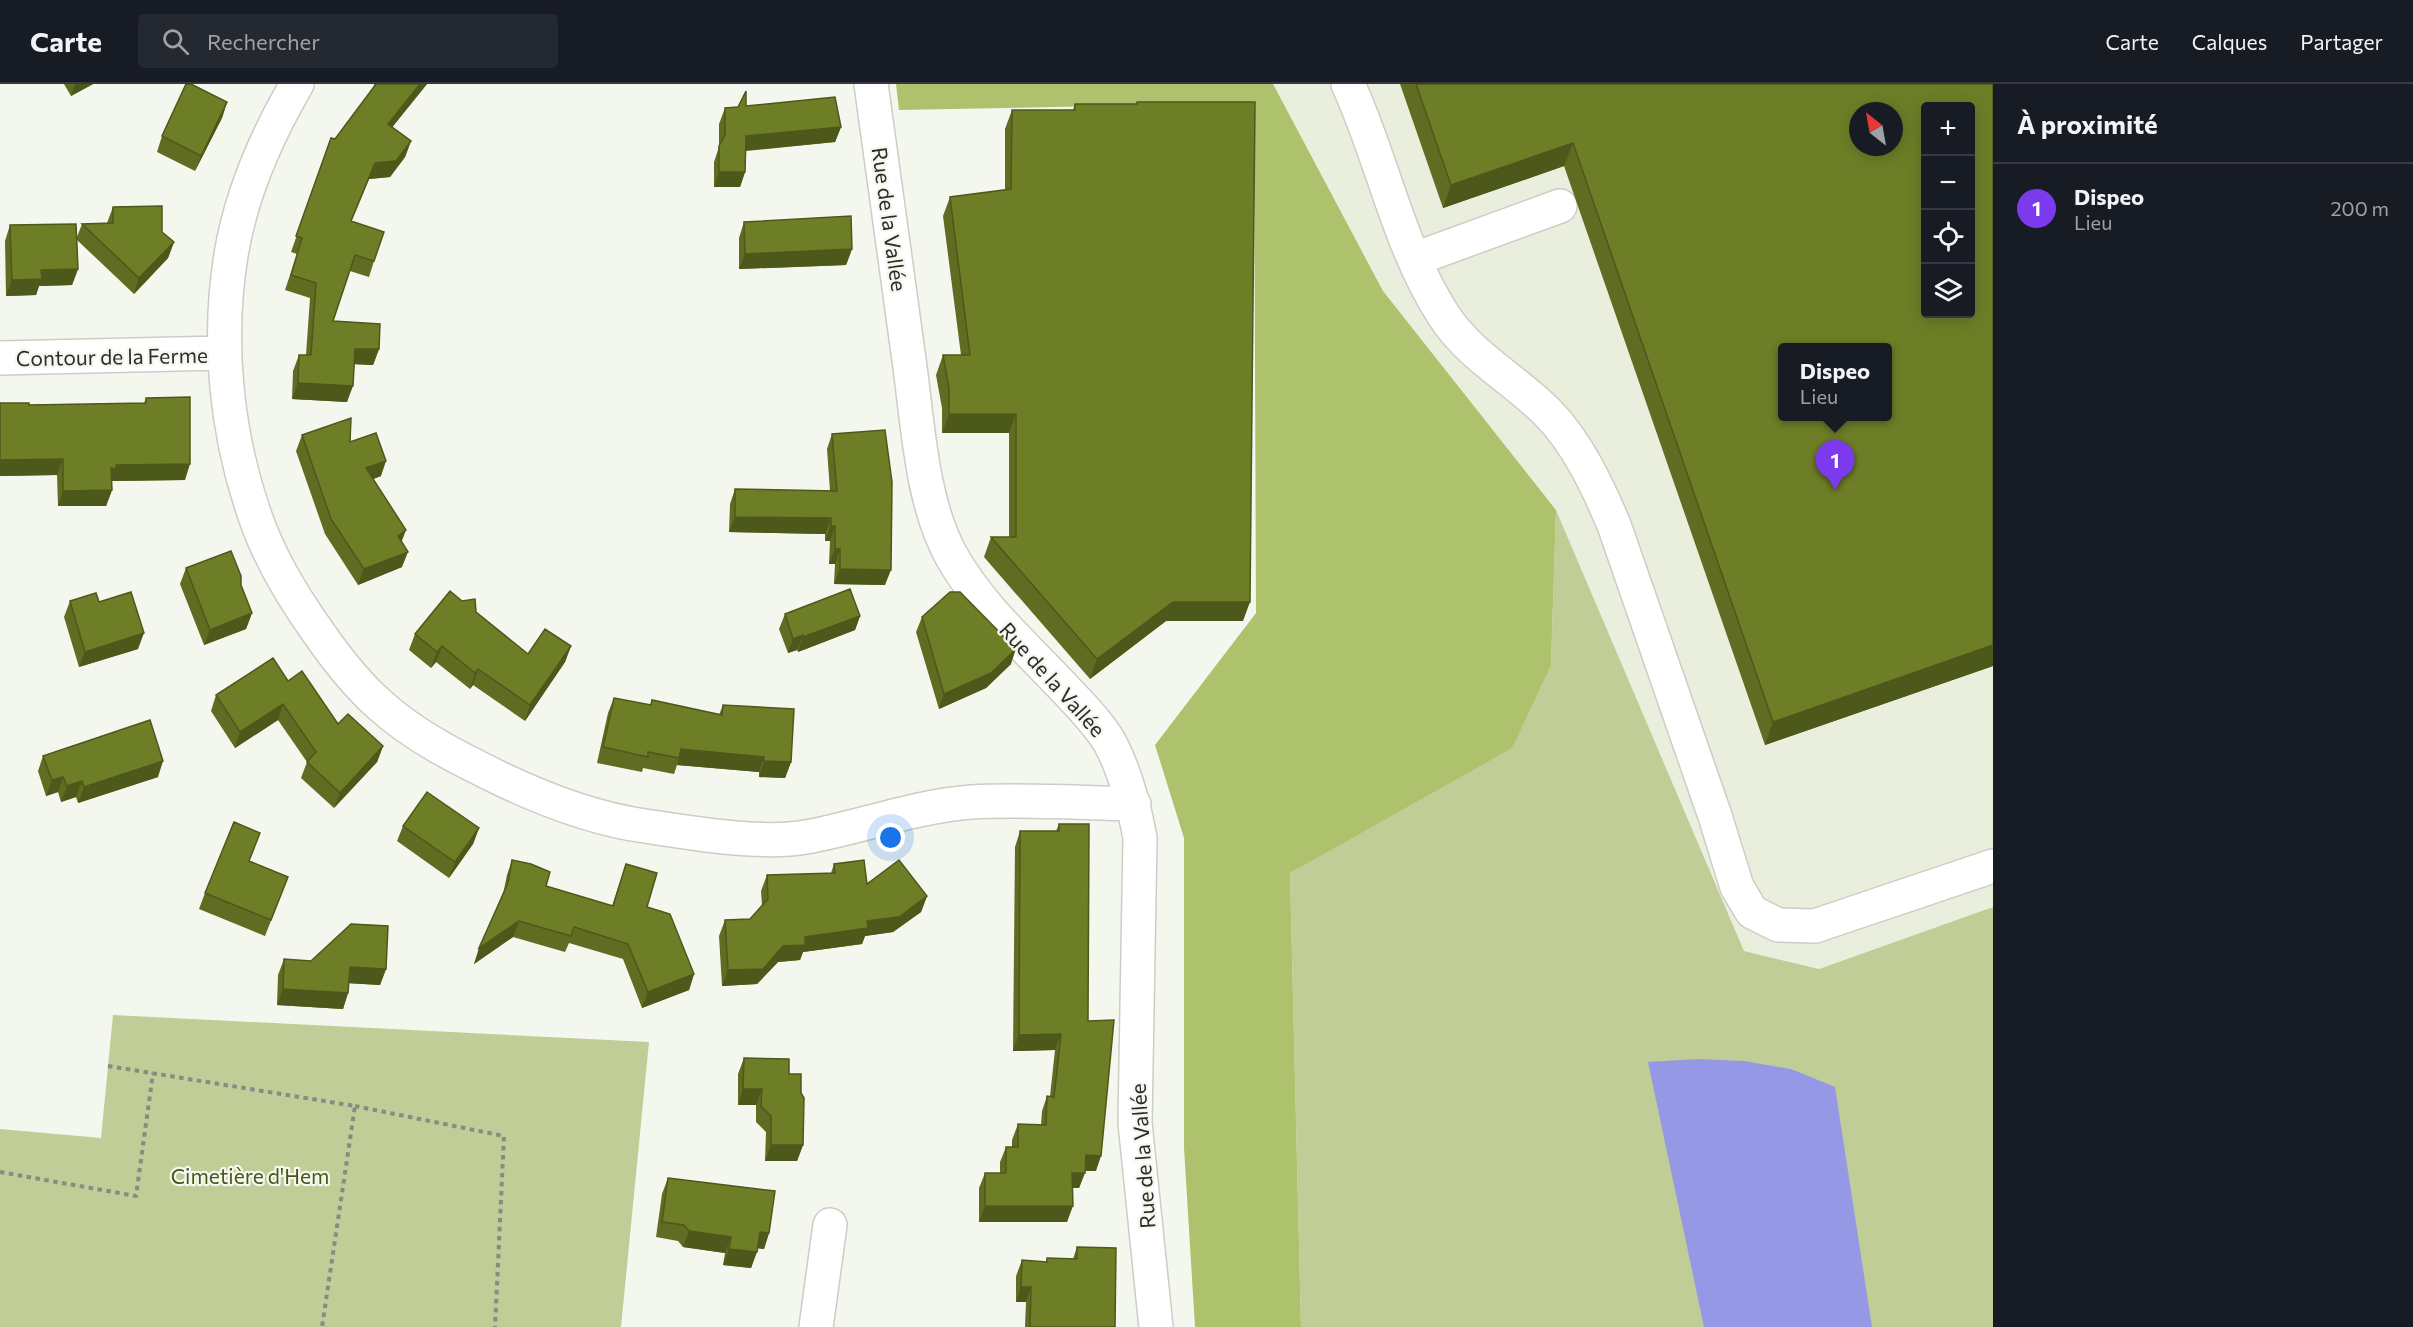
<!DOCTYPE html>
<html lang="fr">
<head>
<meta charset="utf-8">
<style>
	body { margin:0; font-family:Commissioner,sans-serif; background:#242831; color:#f1f3f6 }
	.controls { position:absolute; right:18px; top:18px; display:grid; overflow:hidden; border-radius:6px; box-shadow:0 3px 15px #0003 }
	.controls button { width:54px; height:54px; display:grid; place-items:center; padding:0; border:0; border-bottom:2px solid #363941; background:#171b24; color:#f1f3f6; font:30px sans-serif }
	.compass { position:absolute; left:1849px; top:18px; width:54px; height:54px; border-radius:50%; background:#171b24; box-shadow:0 3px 15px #0003; rotate:329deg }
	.you { position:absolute; left:891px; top:754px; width:21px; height:21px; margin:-15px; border:4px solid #fff; border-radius:50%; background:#1a73e8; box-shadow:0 0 0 9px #1a73e833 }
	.badge { display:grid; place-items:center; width:39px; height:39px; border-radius:50%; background:#7c3aed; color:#fff; font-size:20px; font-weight:700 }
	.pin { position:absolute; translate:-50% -50px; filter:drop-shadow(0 2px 3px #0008) }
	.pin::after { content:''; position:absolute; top:32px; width:21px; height:18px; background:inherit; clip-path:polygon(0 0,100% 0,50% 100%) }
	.popup { position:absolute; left:1778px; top:259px; width:114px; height:78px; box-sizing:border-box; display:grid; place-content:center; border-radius:6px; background:#171b24; filter:drop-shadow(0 2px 4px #0005); font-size:20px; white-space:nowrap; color:#9ea1a6 }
	.popup b { font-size:22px; color:#f1f3f6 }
	.popup::after { content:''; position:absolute; left:50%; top:100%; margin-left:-12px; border:12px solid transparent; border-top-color:#171b24 }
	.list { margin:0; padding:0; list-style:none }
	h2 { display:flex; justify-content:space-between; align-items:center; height:78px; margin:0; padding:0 24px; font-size:26px }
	h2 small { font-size:20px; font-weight:400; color:#9ea1a6 }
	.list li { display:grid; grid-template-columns:39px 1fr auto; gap:18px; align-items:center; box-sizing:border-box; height:90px; padding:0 24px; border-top:2px solid #363941 }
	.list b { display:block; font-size:22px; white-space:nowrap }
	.list p { margin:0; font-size:20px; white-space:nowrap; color:#9ea1a6 }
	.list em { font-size:20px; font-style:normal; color:#9ea1a6 }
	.icon { flex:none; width:33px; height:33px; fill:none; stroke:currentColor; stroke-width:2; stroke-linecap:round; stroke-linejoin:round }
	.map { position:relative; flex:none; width:1993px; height:1243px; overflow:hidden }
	header { display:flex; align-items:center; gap:36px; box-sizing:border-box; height:84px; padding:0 30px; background:#171b24; border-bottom:2px solid #363941 }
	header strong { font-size:28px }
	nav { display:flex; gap:33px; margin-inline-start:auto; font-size:21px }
	.search { width:420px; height:54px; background:#242831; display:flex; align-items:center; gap:15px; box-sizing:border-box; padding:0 21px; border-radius:6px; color:#9ea1a6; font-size:22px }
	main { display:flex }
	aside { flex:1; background:#171b24 }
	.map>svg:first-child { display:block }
	.built { fill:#e9eedd; fill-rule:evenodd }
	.green { fill:#c0cd96 }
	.forest { fill:#aec16c }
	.water { fill:#9598e5 }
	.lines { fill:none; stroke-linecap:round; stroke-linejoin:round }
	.minor-casing { stroke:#cbcec5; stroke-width:36 }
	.path { stroke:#888a84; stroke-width:4; stroke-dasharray:4.5 4.5; stroke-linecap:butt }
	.minor { stroke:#fff; stroke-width:33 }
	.wall { fill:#5f6c22 }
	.shaded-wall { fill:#4d581b }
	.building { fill:#6e7e27; stroke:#4d581b; stroke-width:1.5; fill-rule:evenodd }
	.labels { text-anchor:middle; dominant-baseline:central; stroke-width:4.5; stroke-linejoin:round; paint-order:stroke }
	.street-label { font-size:21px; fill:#2b2c29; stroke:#f4f7ee }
	.park-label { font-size:21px; fill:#495417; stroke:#f4f7ee }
</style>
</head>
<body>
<header>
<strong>Carte</strong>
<div class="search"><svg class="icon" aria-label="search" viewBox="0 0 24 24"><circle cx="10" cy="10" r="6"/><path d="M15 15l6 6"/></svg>Rechercher</div>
<nav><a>Carte</a><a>Calques</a><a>Partager</a></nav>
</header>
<main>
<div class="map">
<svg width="1993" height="1243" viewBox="0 0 1993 1243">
	<rect width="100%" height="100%" fill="#f4f7ee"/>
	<path class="built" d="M 1273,0 L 1993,0 L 1993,823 L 1819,885 L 1744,867 L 1556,426 L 1383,207 ZM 1926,22 L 1970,22 L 1970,230 L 1926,230 ZM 1858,27 L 1894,27 L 1894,63 L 1858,63 ZM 1782,264 L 1888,264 L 1888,332 L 1782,332 Z"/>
	<path class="green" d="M 1556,426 L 1744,867 L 1819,885 L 1993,823 L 1993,1243 L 1301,1243 L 1290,789 L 1366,745 L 1551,581 Z
		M 113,931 L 649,958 L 621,1243 L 0,1243 L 0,1045 L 101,1054 Z"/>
	<path class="forest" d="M 896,0 L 1273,0 L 1383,207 L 1556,426 L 1551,581 L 1512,664 L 1290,789 L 1301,1243 L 1195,1243 L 1184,1064 L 1184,754 L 1155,661 L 1256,529 L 1254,19 L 899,26 Z"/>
	<path class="water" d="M 1698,975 L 1744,977 L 1791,985 L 1835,1003 L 1872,1243 L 1704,1243 L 1648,978 Z"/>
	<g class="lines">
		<g class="minor-casing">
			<path id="minor" d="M 297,0 C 266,53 241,110 231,171 C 217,257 226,349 255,432 C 269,473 293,513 318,548 C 336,574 356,600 380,621 C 414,652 458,674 499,694 C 545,716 594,735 645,742 C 691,749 761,761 806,753 C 861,743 916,722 972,718 C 1025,715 1080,719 1134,720
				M 871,0 C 884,94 897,189 910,283 C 918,343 922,420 952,473 C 980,523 1028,565 1067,607 C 1082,623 1099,640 1110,659 C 1126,689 1134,721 1140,754 L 1135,1039 L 1156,1243
				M 1348,0 C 1383,76 1398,161 1444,232 C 1470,272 1514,295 1547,328 C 1577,358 1598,403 1614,441 L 1715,732 L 1737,803 L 1752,828 L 1778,841 L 1815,842 L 1993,782
				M 1415,175 L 1560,122
				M 0,274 L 223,269
				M 816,1243 L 830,1141"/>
		</g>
		<path class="path" d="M 108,982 L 355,1022 L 322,1243
			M 355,1022 L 504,1052 L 495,1243
			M 0,1088 L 136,1112 L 153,989"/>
		<use href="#minor" class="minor"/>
	</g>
	<path class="wall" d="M 64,0 L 93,0 L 71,12 Z
		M 374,0 L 427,0 L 392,43 L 411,57 L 405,73 L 390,93 L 369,95 L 351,137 L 374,177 L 369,193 L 350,187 L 333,237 L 379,265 L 373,281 L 354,280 L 347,318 L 292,315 L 293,287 L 299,271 L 306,271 L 310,214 L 285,206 L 297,170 L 291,168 L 331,54 L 335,55 L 374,3 Z
		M 1400,0 L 1993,0 L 1993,582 L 1765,661 L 1564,82 L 1443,124 Z
		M 227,18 L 222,34 L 195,87 L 157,68 L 162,52 Z
		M 1137,18 L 1243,537 L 1166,537 L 1090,595 L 984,473 L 991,453 L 1009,453 L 1009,349 L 942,349 L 942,324 L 936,291 L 943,271 L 961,271 L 943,132 L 950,113 L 1005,106 L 1005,45 L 1012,26 L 1073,26 L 1075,20 L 1136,20 Z
		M 746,22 L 841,43 L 835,58 L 746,67 L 745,88 L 740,103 L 714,103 L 714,78 L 719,63 L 719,40 L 725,24 Z
		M 113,123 L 162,148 L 174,158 L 168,174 L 134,210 L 77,156 L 78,185 L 72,201 L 39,202 L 36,211 L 6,212 L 5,157 L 10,141 L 77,153 L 82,140 L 107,139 Z
		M 744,138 L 852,165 L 846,181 L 739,185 L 739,154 Z
		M 146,314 L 185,396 L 112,397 L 112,406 L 106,422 L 58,422 L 57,391 L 0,392 L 0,319 L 29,321 L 144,319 Z
		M 832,350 L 885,501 L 834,500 L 835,480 L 829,480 L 830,457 L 825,457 L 825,450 L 729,448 L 730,420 L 735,405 L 830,407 L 827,365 Z
		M 302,351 L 350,358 L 381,392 L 373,395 L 402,458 L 402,483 L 358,501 L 325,450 L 296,367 Z
		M 186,484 L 241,501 L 252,529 L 246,545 L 204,561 L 180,500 Z
		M 70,517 L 99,518 L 138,565 L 79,583 L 64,533 Z
		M 476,528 L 528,570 L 571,562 L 565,578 L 525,637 L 473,601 L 470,605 L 436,578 L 431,584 L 409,566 L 415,550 Z
		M 785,530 L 860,532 L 855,546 L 798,568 L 797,566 L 788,569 L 779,545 Z
		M 922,533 L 1011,580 L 986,604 L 939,625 L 916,548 Z
		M 288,597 L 338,640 L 383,662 L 377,678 L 334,724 L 301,694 L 307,678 L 278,636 L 235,664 L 211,627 L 216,611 Z
		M 614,614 L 650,621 L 652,616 L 719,631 L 723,621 L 791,678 L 785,694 L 759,693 L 759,688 L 677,681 L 674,690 L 643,684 L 642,688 L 597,679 L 608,629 Z
		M 43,672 L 158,693 L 78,719 L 76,713 L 61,718 L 58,708 L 46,712 L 38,687 Z
		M 1059,740 L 1088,937 L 1096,1087 L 1085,1087 L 1079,1104 L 1073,1104 L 1067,1138 L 979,1138 L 979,1104 L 985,1089 L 1000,1089 L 1000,1078 L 1006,1063 L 1012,1063 L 1012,1056 L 1018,1040 L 1041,1041 L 1042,1027 L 1047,1012 L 1050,1012 L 1055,966 L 1013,967 L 1015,763 L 1020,747 L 1056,747 Z
		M 403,742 L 479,744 L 473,760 L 449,794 L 397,757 Z
		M 254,765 L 249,777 L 288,793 L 265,852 L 199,825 L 205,809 Z
		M 512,776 L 546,802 L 612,822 L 626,780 L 647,823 L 694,890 L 689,906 L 642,924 L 623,875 L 569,859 L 565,868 L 513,853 L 474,880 L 503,810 L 507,791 Z
		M 834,780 L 867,800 L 927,812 L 921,828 L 893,848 L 865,852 L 862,860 L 803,868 L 800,876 L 778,878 L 757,900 L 722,902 L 719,852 L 725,836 L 750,835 L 762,822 L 761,807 L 767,791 L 831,789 Z
		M 284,875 L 386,885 L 380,901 L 349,899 L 348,909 L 343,925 L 277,921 L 278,891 Z
		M 744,974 L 789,990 L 801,1009 L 803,1061 L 797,1077 L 765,1077 L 766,1048 L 756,1038 L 756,1021 L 738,1021 L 738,990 Z
		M 668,1094 L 769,1149 L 764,1165 L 758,1164 L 751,1184 L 723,1181 L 725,1169 L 683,1163 L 678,1157 L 656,1153 L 662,1110 Z
		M 1077,1163 L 1115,1243 L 1025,1243 L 1026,1218 L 1016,1218 L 1016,1192 L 1022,1176 L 1046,1178 L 1047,1174 L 1073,1175 Z"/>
	<path class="shaded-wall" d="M 75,0 L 93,0 L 71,12 Z
		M 420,0 L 427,0 L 382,56 L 388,40 Z
		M 227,18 L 222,34 L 195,87 L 201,72 Z
		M 841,43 L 835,58 L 740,67 L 746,52 Z
		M 411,57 L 405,73 L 390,93 L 369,95 L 345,153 L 375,79 Z
		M 1573,59 L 1564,82 L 1443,124 L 1451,101 Z
		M 719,88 L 745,88 L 740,103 L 714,103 Z
		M 174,158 L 168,174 L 134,210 L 139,194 Z
		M 852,165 L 846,181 L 739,185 L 745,170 Z
		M 78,185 L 72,201 L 39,202 L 36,211 L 6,212 L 12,196 L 41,186 Z
		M 355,265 L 379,265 L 373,281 L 349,280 Z
		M 298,299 L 353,302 L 347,318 L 292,315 Z
		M 949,330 L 1016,330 L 1009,349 L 942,349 Z
		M 63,375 L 57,391 L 0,392 L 0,376 Z
		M 386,377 L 381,392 L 360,400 L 366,384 Z
		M 190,380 L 185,396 L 112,397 L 111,400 L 111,384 L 116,381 Z
		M 112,406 L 106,422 L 58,422 L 63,407 Z
		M 735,433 L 831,434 L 825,450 L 729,448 Z
		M 831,442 L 835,442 L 830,457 L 825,457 Z
		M 406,446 L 400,462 L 398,452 Z
		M 835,465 L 840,465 L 835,480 L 829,480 Z
		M 408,468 L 402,483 L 358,501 L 364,485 Z
		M 840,485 L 891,486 L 885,501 L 834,500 Z
		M 1173,518 L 1250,518 L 1243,537 L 1166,537 L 1090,595 L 1097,575 Z
		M 252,529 L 246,545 L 204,561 L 210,546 Z
		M 860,532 L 855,546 L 798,568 L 803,553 Z
		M 144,549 L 138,565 L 79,583 L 85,568 Z
		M 803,551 L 797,566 L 788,569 L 793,555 Z
		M 1993,561 L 1993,582 L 1765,661 L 1773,638 Z
		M 442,562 L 436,578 L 431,584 L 437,568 Z
		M 571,562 L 565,578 L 525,637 L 530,621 Z
		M 1016,565 L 1011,580 L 986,604 L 939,625 L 944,610 Z
		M 478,585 L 473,601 L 470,605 L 475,589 Z
		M 283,620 L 278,636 L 235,664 L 240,648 Z
		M 383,662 L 377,678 L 334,724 L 340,709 Z
		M 681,665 L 764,673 L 759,688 L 677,681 Z
		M 163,677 L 158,693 L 78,719 L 84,703 Z
		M 764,677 L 791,678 L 785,694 L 759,693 Z
		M 63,693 L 58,708 L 46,712 L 52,696 Z
		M 82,697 L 76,713 L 61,718 L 67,702 Z
		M 479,744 L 473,760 L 449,794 L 455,778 Z
		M 927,812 L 921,828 L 893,848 L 865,852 L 862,860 L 803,868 L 800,876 L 778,878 L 757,900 L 722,902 L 728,886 L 805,853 L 867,837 Z
		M 519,837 L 513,853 L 474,880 L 479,864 Z
		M 350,883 L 386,885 L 380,901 L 344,899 Z
		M 694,890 L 689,906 L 642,924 L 648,908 Z
		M 283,905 L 348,909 L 343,925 L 277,921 Z
		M 1061,950 L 1055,966 L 1013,967 L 1019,951 Z
		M 743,1005 L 762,1005 L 756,1021 L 738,1021 Z
		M 771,1061 L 803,1061 L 797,1077 L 765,1077 Z
		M 1086,1071 L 1101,1072 L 1096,1087 L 1080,1086 Z
		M 1072,1089 L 1085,1089 L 1079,1104 L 1067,1104 Z
		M 985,1122 L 1073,1122 L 1067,1138 L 979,1138 Z
		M 689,1147 L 731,1153 L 725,1169 L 683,1163 Z
		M 760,1148 L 769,1149 L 764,1165 L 754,1164 Z
		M 729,1165 L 757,1168 L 751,1184 L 723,1181 Z
		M 1021,1203 L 1031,1203 L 1026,1218 L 1016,1218 Z"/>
	<path class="building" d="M 186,0 L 191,0 L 227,18 L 201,72 L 162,52 Z
		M 376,0 L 420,0 L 388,40 L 411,57 L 396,77 L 375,79 L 351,137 L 384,148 L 374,177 L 355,171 L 333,237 L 380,240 L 379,265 L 355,265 L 353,302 L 298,299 L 299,271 L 311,271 L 316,199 L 291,191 L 302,154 L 296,152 L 331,54 L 335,55 Z
		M 1416,0 L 1993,0 L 1993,561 L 1773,638 L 1573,59 L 1451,101 ZM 1926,22 L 1971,22 L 1971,230 L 1926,230 ZM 1858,27 L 1894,27 L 1894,63 L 1858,63 ZM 1782,264 L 1887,264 L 1887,333 L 1782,333 Z
		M 746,7 L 746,22 L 835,13 L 841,43 L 746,52 L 745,88 L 719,88 L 719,62 L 725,51 L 725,24 L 738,23 Z
		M 1137,18 L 1255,18 L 1250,518 L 1173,518 L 1097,575 L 991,453 L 1016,453 L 1016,330 L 949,330 L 949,304 L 943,271 L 970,271 L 950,113 L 1011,105 L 1012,26 L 1075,26 L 1075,20 L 1137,20 Z
		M 162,122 L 162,148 L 174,158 L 139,194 L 82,140 L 113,139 L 113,123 Z
		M 851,132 L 852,165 L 745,170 L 744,138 Z
		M 76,140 L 78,185 L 41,186 L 42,195 L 12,196 L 10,141 Z
		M 190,313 L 190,380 L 116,381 L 116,385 L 111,384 L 112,406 L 63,407 L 63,375 L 0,376 L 0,319 L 29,319 L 29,321 L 146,319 L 146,314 Z
		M 351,334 L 350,358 L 376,349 L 386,377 L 366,384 L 406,446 L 398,452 L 408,468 L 364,485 L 331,435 L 302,351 Z
		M 885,346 L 892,398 L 891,486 L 840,485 L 840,465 L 835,465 L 835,442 L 831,442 L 831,434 L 735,433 L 735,405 L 837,407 L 832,350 Z
		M 231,467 L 241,492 L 241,501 L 252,529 L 210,546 L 186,484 Z
		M 850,505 L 860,532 L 803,553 L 803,551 L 793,555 L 785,530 Z
		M 450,507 L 462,517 L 475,515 L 476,528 L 528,570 L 545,545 L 571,562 L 530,621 L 478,585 L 475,589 L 442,562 L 437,568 L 415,550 Z
		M 131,508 L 144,549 L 85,568 L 70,517 L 96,509 L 99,518 Z
		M 950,508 L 960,508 L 1016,565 L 991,589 L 944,610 L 922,533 Z
		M 273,574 L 288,597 L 302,587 L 338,640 L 348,630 L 383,662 L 340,709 L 307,678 L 316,668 L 283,620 L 240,648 L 216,611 Z
		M 614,614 L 651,621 L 652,616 L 722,631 L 723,621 L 794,625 L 791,678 L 764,677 L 764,673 L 681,665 L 679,674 L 648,668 L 648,673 L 603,663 Z
		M 150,636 L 163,677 L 84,703 L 82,697 L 67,702 L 63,693 L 52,696 L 43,672 Z
		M 427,708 L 479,744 L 455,778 L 403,742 Z
		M 234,738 L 260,749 L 249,777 L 288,793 L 271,836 L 205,809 Z
		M 1059,740 L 1089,740 L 1088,937 L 1114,936 L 1101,1072 L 1086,1071 L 1085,1089 L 1072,1089 L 1073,1122 L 985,1122 L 985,1089 L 1006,1089 L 1006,1063 L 1018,1063 L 1018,1040 L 1046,1041 L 1047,1012 L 1054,1013 L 1061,950 L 1019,951 L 1020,747 L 1059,747 Z
		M 512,776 L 531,780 L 550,788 L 546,802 L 613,822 L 626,780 L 657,789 L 647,823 L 670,830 L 694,890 L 648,908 L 628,860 L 574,843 L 571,852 L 519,837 L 479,864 L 508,799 Z
		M 864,776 L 867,800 L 899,776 L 927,812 L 899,833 L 867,837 L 868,844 L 805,853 L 805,861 L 783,862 L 763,885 L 728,886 L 725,836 L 750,835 L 768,815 L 767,791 L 835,789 L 834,780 Z
		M 351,840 L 388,842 L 386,885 L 350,883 L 348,909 L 283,905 L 284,875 L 311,877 Z
		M 744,974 L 789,975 L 789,990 L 801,990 L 801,1009 L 804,1014 L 803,1061 L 771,1061 L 771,1032 L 761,1022 L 762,1005 L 743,1005 Z
		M 668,1094 L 775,1107 L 769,1149 L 760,1148 L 757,1168 L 729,1165 L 731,1153 L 689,1147 L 684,1141 L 662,1138 Z
		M 1077,1163 L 1116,1164 L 1115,1243 L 1030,1243 L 1031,1203 L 1021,1203 L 1022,1176 L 1047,1178 L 1047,1174 L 1077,1175 Z"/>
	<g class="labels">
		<g class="street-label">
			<text transform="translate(890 135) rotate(82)">Rue de la Vallée</text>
			<text transform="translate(112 272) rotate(-1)">Contour de la Ferme</text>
			<text transform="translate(1053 595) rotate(48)">Rue de la Vallée</text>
			<text transform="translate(1142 1072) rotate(-94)">Rue de la Vallée</text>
		</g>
		<g class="park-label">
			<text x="250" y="1091">Cimetière d'Hem</text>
		</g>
	</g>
</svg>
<div class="controls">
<button>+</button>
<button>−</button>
<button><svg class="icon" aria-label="locate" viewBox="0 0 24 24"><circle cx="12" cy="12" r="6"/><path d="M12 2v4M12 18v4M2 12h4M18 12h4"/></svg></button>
<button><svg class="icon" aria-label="layers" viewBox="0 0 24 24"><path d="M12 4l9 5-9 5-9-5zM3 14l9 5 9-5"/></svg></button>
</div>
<svg class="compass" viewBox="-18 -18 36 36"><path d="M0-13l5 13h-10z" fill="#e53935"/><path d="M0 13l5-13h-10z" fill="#9ea1a6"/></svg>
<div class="you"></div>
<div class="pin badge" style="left:1835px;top:406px">1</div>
<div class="popup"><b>Dispeo</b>Lieu</div>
</div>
<aside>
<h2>À proximité<small></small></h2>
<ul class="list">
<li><span class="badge">1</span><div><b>Dispeo</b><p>Lieu</p></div><em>200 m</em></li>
</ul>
</aside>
</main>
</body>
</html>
